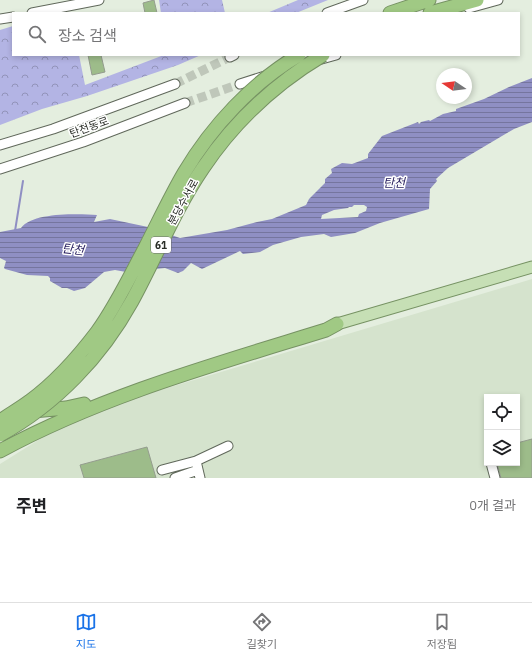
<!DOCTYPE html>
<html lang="ko">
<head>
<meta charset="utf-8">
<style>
	body { margin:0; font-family:"IBM Plex Sans","Noto Sans KR",sans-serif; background:#f6f6f6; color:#202124 }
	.controls { position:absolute; right:12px; bottom:12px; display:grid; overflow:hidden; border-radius:0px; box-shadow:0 2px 6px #0003 }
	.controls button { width:36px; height:36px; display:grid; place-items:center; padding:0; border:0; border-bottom:1px solid #e0e0e0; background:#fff; color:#202124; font:20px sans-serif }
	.compass { position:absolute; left:436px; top:68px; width:36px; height:36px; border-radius:50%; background:#fff; box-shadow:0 2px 6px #0003; rotate:283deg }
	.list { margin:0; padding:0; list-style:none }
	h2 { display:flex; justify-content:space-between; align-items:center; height:52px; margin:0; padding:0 16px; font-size:17px }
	h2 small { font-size:13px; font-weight:400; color:#757577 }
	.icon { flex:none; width:22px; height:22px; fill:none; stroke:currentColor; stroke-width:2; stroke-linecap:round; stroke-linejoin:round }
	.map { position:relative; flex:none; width:532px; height:478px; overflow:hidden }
	.search { position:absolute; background:#fff; box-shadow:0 2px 6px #0003; left:12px; right:12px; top:12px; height:44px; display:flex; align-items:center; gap:10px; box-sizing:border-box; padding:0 14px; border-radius:0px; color:#757577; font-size:15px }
	.sheet { height:124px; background:#fff }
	nav { display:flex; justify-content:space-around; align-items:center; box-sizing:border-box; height:56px; border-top:1px solid #e0e0e0; background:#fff; font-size:11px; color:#757577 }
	nav a { display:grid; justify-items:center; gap:2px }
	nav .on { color:#1a73e8 }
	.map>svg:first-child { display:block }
	.built { fill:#d5e3cd; fill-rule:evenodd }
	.park { fill:url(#park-crowns) }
	.water { fill:url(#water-rules); fill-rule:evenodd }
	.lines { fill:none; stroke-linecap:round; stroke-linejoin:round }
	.stream { stroke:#8f8fc3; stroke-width:2 }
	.building { fill:#9dbc8a; stroke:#949c8e }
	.minor-tunnel { stroke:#bfc7ba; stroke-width:9; stroke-dasharray:9 4.5; stroke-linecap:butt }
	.minor-casing { stroke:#60685b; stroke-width:11 }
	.major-casing { stroke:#769263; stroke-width:13 }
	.highway-casing { stroke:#769263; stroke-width:15 }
	.minor { stroke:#fff; stroke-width:9 }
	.major { stroke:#c6dfb5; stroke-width:11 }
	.highway { stroke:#a0c984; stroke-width:13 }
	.highway-bridge-casing { stroke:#769263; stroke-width:15; stroke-linecap:butt }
	.highway-bridge { stroke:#a0c984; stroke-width:13 }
	.labels { text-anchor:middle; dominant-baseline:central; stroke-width:3; stroke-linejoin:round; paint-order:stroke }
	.shield { fill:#fff; stroke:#696c68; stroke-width:1 }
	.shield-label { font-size:10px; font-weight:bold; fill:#292d27 }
	.street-label { font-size:11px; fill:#292d27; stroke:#fff }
	.water-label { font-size:12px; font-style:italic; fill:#2a2160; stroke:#fff }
</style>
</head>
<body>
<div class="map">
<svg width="532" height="478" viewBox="0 0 532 478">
	<defs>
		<pattern id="park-crowns" width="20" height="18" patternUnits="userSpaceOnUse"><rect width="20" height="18" fill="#b3b4e4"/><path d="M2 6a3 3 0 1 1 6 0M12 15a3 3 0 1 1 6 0" fill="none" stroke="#9293b9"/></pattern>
		<pattern id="water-rules" width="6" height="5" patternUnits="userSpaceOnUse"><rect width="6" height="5" fill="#8f8fc3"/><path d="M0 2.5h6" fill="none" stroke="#75759e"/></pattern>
	</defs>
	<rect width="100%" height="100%" fill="#e4eedf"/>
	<path class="built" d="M 532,279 L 532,478 L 0,478 L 0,464 L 80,414 ZM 487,397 L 517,397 L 517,463 L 487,463 Z"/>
	<path class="park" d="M 159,0 L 222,0 L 225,13 L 161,13 Z
		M 298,0 L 328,0 L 296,13 L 267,13 Z
		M 13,26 L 13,55 L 79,55 L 85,85 L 164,55 L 201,55 L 178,65 L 87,96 L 42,109 L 0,125 L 0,30 Z"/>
	<path class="water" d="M 532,78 L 532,122 L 514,129 L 448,168 L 436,179 L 437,181 L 430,189 L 429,209 L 380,223 L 355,233 L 331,237 L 324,234 L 301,237 L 273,245 L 260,252 L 243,254 L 240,251 L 202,269 L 191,263 L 183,271 L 178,273 L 165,268 L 126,272 L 115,270 L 104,272 L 85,288 L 74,291 L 67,288 L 62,288 L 50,281 L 50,278 L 48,276 L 27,275 L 5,269 L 4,268 L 6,261 L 0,258 L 0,232 L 21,228 C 33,212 79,214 97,215 L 94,222 L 110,219 L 148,227 L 180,238 L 227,230 L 257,222 L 272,219 L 306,205 L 309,199 L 325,183 L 325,179 L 332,173 L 331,169 L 342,163 L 352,164 L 368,158 L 368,154 L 382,136 L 418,122 L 419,124 L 421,122 L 429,120 L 430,121 L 443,114 L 456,111 L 456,109 L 484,99 L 509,87 ZM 354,205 L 364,205 L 367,207 L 366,211 L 359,214 L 358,217 L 321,219 L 322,215 L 334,210 L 348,208 L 349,207 L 352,207 Z"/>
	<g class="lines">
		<path class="stream" d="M 15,231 L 23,181"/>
	</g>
	<path class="building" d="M 154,0 L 157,13 L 145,13 L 143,3 Z
		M 88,55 L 101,55 L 105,72 L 92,75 Z
		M 532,439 L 532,478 L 501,478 L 497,463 L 517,463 L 517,443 Z
		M 147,447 L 156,478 L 84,478 L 80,465 Z"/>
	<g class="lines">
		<path class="minor-tunnel" d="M 175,84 L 230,57
			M 185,103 L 240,84"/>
		<g class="minor-casing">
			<path id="minor" d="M 469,8 L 498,0
				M 32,13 L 99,0
				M 327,13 L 363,0
				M 0,19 L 13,17
				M 230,57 L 234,55
				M 318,60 L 336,55
				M 240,84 L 265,76
				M 0,145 L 53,129 L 175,84
				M 0,169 L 83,142 L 185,103
				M 491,463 L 495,478
				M 162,470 L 196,461
				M 175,478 L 198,470
				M 200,478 L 196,461 L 228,446"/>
		</g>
		<g class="major-casing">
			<path id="major" d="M 337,324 L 532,267"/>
		</g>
		<g class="highway-casing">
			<path id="highway" d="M 390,13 L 429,0
				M 430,13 L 477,0
				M 33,411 L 66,408 L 84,404
				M 0,451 C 101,396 216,364 326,330 L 337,324"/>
		</g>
		<use href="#minor" class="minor"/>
		<use href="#major" class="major"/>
		<use href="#highway" class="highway"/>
		<g class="highway-bridge-casing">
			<path id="highway-bridge" d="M 0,421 C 10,414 21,408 30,401 C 56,382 78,357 97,332 C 116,306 130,276 145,248 C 158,223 170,197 184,173 C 212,126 252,83 299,55
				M 0,435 C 56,404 101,357 132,301 C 156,257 175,209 203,168 C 234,122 276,83 323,55"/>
		</g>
		<use href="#highway-bridge" class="highway-bridge"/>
	</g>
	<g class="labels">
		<rect class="shield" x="151" y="237" width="20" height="16" rx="3"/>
		<g class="shield-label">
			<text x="161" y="245">61</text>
		</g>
		<g class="street-label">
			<text transform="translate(89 127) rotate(-20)">탄천동로</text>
			<text transform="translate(183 202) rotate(-61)">분당수서로</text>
		</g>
		<g class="water-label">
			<text x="394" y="182">탄천</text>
			<text transform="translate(73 249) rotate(6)">탄천</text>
		</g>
	</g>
</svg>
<div class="controls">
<button><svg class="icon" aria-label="locate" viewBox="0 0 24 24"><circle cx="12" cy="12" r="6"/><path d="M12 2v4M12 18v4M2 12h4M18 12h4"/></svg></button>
<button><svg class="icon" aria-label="layers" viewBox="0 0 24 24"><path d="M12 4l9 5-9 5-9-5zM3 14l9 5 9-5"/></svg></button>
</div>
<svg class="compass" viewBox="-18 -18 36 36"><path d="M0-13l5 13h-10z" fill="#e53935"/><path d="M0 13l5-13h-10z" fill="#757577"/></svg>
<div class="search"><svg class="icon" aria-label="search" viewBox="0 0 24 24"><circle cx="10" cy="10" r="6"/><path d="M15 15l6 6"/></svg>장소 검색</div>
</div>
<section class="sheet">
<h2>주변<small>0개 결과</small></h2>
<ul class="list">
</ul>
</section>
<nav>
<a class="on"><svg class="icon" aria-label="map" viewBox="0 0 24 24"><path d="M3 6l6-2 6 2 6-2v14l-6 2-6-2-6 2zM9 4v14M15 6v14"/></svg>지도</a>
<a><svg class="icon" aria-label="directions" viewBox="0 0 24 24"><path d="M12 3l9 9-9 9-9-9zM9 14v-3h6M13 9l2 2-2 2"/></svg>길찾기</a>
<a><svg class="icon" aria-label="saved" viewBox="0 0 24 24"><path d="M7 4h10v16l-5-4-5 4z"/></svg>저장됨</a>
</nav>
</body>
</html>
